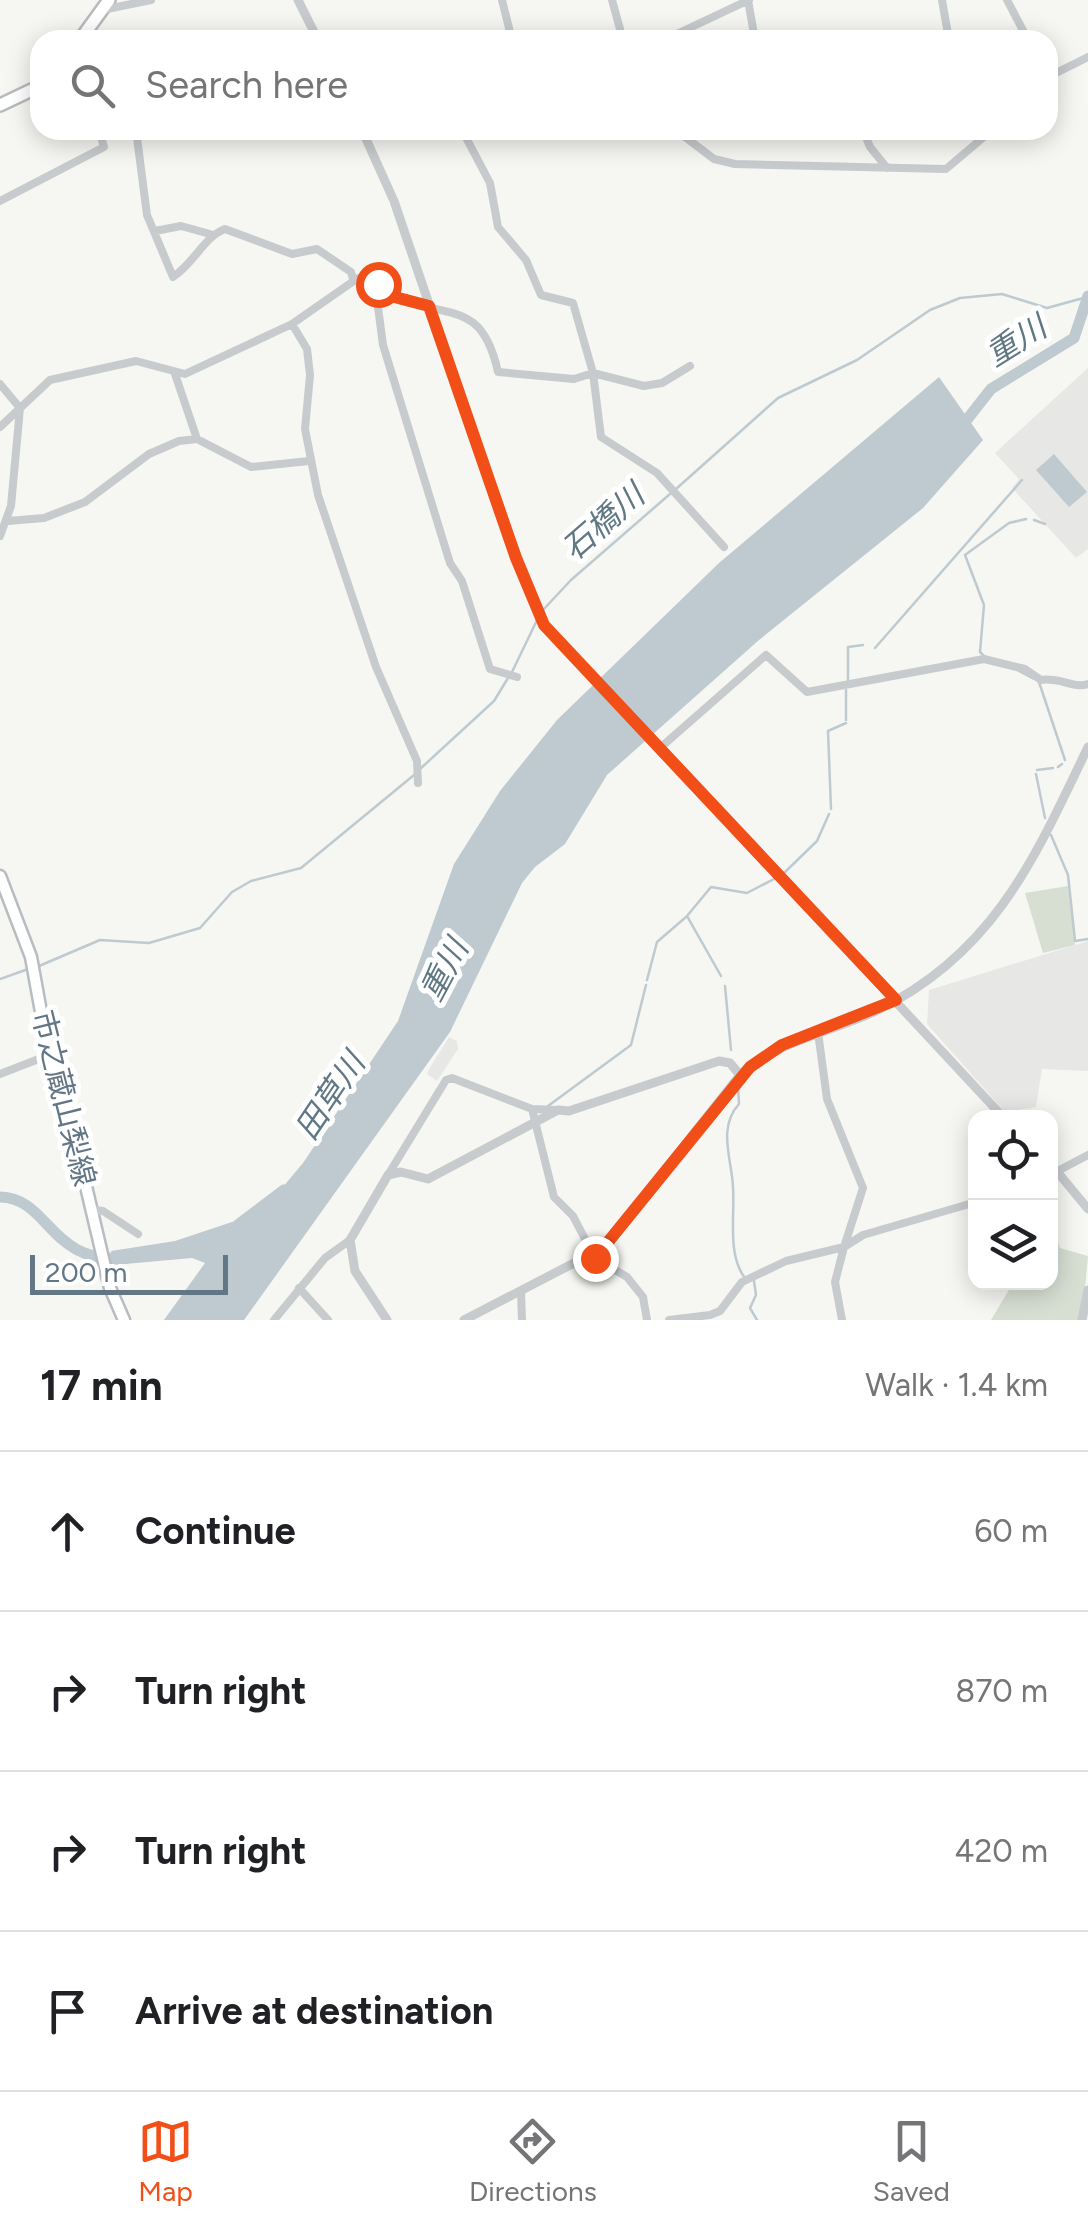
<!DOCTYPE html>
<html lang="en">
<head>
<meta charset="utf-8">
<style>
	body { margin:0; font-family:Figtree,"Noto Sans JP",sans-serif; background:#f2f2f2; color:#202124 }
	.controls { position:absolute; right:30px; bottom:30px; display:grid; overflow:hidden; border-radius:20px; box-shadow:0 5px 25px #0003 }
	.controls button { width:90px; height:90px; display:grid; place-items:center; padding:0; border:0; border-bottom:2px solid #e0e0e0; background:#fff; color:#202124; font:50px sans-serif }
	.scale { position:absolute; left:30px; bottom:25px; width:198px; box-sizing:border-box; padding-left:10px; border:5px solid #637686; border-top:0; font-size:28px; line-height:35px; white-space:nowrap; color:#637686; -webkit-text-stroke:8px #fff; paint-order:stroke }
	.stop { position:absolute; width:30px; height:30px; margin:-22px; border:8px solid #f24e17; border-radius:50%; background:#fff }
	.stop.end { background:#f24e17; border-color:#fff; box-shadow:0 2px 10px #0008 }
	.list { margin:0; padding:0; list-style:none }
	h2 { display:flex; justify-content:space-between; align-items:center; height:130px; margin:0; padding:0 40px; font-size:42px }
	h2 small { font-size:32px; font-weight:400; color:#757577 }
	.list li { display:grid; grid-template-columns:65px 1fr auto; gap:30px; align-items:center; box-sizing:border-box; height:160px; padding:0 40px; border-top:2px solid #e0e0e0 }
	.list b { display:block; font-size:38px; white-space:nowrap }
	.list em { font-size:32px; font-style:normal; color:#757577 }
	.icon { flex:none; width:55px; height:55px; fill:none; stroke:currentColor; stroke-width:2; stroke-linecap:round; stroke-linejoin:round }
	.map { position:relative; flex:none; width:1088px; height:1320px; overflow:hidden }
	.search { position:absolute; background:#fff; box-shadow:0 5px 25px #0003; left:30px; right:30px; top:30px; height:110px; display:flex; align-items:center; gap:25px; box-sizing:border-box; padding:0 35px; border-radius:30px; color:#757577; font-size:38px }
	.sheet { height:770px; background:#fff }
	nav { display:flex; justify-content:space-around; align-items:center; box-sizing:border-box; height:140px; border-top:2px solid #e0e0e0; background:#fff; font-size:28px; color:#757577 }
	nav a { display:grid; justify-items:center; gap:5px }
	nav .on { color:#f24e17 }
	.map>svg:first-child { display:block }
	.built { fill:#e7e8e6 }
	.green { fill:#d7dfd3 }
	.water { fill:#becacf }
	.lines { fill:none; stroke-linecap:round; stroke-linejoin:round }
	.stream { stroke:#becacf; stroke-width:2.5 }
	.river { stroke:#becacf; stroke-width:11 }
	.secondary-casing { stroke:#b7bdc1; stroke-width:15 }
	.trunk-casing { stroke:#b7bbbe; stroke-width:16 }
	.minor { stroke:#c8cbce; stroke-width:8 }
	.tertiary { stroke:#c8cbce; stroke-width:9 }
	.secondary { stroke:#fff; stroke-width:10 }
	.trunk { stroke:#fff; stroke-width:11 }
	.route { stroke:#f24e17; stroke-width:12 }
	.labels { text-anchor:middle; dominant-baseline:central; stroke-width:10; stroke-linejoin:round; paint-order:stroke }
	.street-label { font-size:30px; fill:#637686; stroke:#fff }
	.water-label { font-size:32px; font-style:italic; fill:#5f7883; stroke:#fff }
</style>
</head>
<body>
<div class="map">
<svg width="1088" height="1320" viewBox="0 0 1088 1320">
	<rect width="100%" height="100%" fill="#f6f6f2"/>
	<path class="built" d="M 1088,368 L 1088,549 L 1076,558 L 1012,488 L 1019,479 L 995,453 Z
		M 1088,941 L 1088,1071 L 1042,1069 L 1036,1107 L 1005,1112 L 927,1024 L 929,990 Z
		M 449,1037 L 457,1041 L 458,1049 L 437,1081 L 427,1074 L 429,1069 Z"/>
	<path class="green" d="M 1068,886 L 1075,945 L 1043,953 L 1025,893 Z
		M 1051,1222 L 1060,1248 L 1088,1256 L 1082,1320 L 991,1320 L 1013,1283 L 1050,1282 Z"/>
	<path class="water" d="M 939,377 L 983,440 L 923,508 L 759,640 L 607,775 L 565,844 L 535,867 L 522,883 L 450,1032 L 244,1320 L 164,1320 L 205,1263 L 192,1258 L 114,1265 L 111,1251 L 175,1241 L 262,1212 L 303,1163 L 398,1021 L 454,864 L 500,791 L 557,720 L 719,563 Z
		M 1054,454 L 1087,492 L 1069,507 L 1036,470 Z"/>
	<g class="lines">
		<path class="stream" d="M 676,489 L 778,398 L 857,360 L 930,310 L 960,298 L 1002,294 L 1047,308 L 1087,297
			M 1034,520 L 1045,524
			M 543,610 L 571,580 L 670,494
			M 875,648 L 1022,480
			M 984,656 L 980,652 L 984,605 L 965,555 L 1009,523 L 1026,519
			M 1019,671 L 1034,679
			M 512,672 L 539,616
			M 848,680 L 848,647 L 863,645
			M 1039,682 L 1065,760
			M 846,720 L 846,690
			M 1058,767 L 1062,764
			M 420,769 L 494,701 L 508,678
			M 1037,770 L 1053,768
			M 1036,774 L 1045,818
			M 831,809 L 828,731 L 846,723
			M 1051,835 L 1068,875 L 1075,941 L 1088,939
			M 784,873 L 817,841 L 829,814
			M 39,966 L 100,940 L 149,943 L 200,928 L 232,892 L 251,881 L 301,868 L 414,775
			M 721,976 L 687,916 L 711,887 L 747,893 L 776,878
			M 0,979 L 31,968
			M 647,980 L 657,942 L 686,917
			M 725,986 L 731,1050
			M 738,1088 L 739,1104 C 717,1128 732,1160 733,1187 C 735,1216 727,1255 745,1278
			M 548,1106 L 631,1045 L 646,985
			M 754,1281 L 756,1295 L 750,1308 L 757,1320"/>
		<path class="river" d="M 958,431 L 991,389 L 1074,338 L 1088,296
			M 0,1197 C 50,1198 49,1265 126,1258
			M 239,1224 L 284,1190"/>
		<g class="secondary-casing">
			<path id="secondary" d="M 0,876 L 31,957 L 48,1050 L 68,1110 L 110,1288 L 124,1320"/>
		</g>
		<g class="trunk-casing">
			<path id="trunk" d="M 80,40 L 109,0
				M 0,105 L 40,86"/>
		</g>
		<path class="minor" d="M 502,0 L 512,40
			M 612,0 L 623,40
			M 748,0 L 755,40
			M 942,0 L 949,40
			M 1007,0 L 1028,40
			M 102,10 L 151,0
			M 664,40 L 749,0
			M 1048,77 L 1088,57
			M 136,130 L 147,215 L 173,277 C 194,263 205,236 225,229 L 292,254 L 317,249 L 351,272 L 353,279
			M 462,130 L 490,183 L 498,227 L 526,260 L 541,295 L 573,303 L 593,373 L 601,437 L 657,473 L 724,547
			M 676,130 L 714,159 L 735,164 L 946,169 L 992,130
			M 863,130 L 870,147 L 887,168
			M 0,201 L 104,147 L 99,130
			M 155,231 L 181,226 L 210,234
			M 387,295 L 378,307 L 383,345 L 450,563 L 462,581 L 490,669 L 517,677
			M 292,324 L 307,349 L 310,375 L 305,429 L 318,495 L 376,667 L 417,761 L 418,783
			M 175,374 L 197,439
			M 0,384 L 20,408 L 11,506 L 0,536
			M 0,427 L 50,380 L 136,361 L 185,374 L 292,324 L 358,278 C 375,283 384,295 399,300 C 455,317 483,305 498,372 L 574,379 L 593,373 L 644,386 L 662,383 L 690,366
			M 8,521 L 44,518 L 85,502 L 149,454 L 179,441 L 197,439 L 251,467 L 309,461
			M 660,748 L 766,655 L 807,692 L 984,659 L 1025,669 L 1041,680 C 1060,677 1074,689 1088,684
			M 0,1074 L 49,1055
			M 532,1109 L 554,1197 L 573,1216 L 595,1258 L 627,1277 L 643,1297 L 647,1320
			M 388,1175 L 446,1080 L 452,1078 L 532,1109 L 558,1110
			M 1050,1175 L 1088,1155
			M 92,1210 L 103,1211 L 138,1234
			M 299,1288 L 328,1320
			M 521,1292 L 522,1320
			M 274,1320 L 325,1258 L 350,1240
			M 669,1320 L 710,1315 L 720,1311 L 742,1282 L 786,1261 L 844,1247 L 863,1188 L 827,1099 L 818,1032
			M 842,1320 L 835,1282 L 844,1247 L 863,1235 L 976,1202"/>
		<path class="tertiary" d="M 298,0 L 318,40
			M 362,130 L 394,201 L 501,516 L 545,625 L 1004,1118
			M 1050,1163 L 1088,1209
			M 387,1320 L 355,1271 L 350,1240 L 388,1175 L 401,1172 L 428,1179 L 558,1110 L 569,1111 L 719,1061 L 730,1063 L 740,1075 C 781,1039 830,1033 878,1010 C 994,953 1035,858 1088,747
			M 464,1320 L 603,1248 L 740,1075
			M 1082,1320 L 1088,1290"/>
		<use href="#secondary" class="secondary"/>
		<use href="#trunk" class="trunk"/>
	</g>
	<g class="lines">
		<path class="route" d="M 378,284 L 387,295 L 429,306 L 516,558 L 544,625 L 896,1000 L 782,1045 L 750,1067 L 595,1258"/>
	</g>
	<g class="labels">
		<g class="street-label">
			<text transform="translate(64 1098) rotate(76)">市之蔵山梨線</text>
		</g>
		<g class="water-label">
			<text transform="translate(1016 341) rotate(-32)">重川</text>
			<text transform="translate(603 522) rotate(-41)">石橋川</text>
			<text transform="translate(444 970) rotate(-62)">重川</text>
			<text transform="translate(330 1096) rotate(-56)">田草川</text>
		</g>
	</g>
</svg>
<div class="controls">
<button><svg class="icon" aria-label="locate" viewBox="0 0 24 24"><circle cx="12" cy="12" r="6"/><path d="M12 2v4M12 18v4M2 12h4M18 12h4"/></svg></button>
<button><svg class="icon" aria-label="layers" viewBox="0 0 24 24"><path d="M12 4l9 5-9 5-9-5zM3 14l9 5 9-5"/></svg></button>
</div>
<div class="scale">200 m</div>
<div class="stop" style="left:378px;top:284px"></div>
<div class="stop end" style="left:595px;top:1258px"></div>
<div class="search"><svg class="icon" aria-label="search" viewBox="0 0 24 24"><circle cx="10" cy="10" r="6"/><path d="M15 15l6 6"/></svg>Search here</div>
</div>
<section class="sheet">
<h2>17 min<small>Walk · 1.4 km</small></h2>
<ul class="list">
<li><svg class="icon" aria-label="ahead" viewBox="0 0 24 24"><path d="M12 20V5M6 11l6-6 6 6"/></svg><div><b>Continue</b></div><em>60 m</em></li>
<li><svg class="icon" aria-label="right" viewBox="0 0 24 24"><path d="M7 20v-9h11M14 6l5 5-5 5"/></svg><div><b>Turn right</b></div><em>870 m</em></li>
<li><svg class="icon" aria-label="right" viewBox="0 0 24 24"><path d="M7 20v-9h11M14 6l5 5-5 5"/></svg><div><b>Turn right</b></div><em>420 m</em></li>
<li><svg class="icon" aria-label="arrive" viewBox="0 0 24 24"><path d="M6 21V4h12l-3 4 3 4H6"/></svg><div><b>Arrive at destination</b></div></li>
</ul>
</section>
<nav>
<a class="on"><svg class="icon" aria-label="map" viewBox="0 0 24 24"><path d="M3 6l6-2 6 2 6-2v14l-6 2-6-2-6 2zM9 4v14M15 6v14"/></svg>Map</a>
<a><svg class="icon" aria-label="directions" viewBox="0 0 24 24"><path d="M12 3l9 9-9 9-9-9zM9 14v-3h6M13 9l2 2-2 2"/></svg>Directions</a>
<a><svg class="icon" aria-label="saved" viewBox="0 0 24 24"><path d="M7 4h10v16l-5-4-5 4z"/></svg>Saved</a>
</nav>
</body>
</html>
